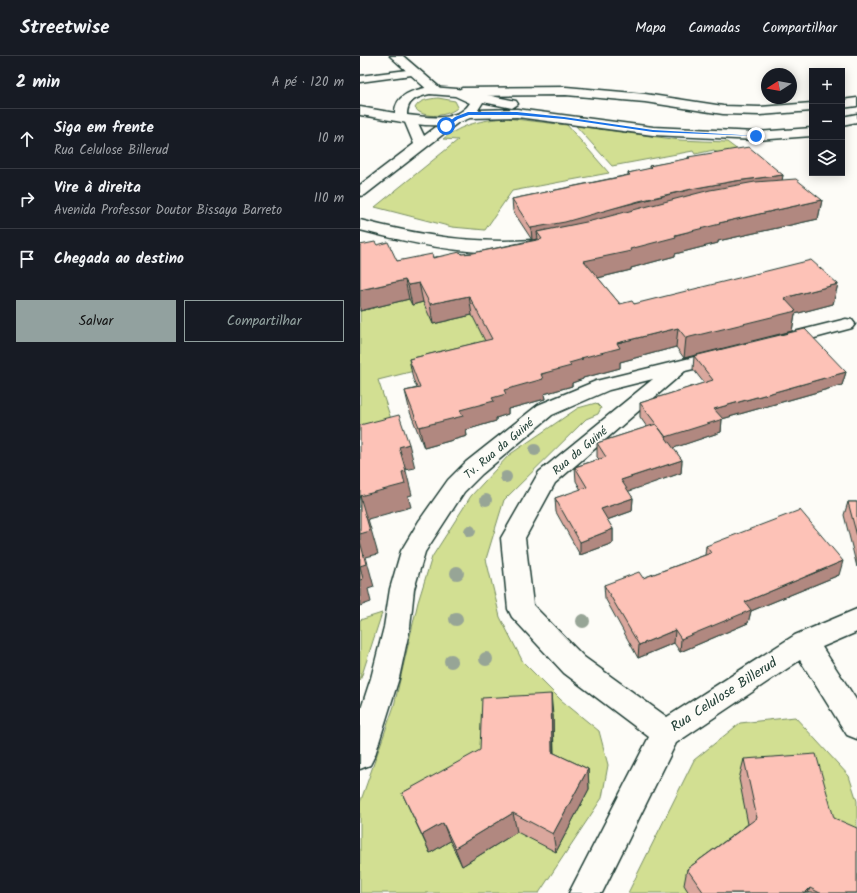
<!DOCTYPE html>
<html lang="pt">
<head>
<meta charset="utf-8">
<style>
	body { margin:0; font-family:Kalam,sans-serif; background:#20242c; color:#f1f3f6 }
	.controls { position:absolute; right:12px; top:12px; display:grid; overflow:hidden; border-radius:0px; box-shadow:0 2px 10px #0003 }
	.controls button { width:36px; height:36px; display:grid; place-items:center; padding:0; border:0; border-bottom:1px solid #363941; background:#171b24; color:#f1f3f6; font:20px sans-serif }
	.compass { position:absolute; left:401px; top:12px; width:36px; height:36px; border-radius:50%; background:#171b24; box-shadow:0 2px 10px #0003; rotate:259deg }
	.stop { position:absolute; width:12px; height:12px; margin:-9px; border:3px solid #1a73e8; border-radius:50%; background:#fff }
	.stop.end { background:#1a73e8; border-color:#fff; box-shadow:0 1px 4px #0008 }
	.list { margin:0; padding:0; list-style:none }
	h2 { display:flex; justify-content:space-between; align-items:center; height:52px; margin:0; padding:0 16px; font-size:17px }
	h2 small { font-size:13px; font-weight:400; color:#9ea1a6 }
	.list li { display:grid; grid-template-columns:26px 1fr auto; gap:12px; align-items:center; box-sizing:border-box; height:60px; padding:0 16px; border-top:1px solid #363941 }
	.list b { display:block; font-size:15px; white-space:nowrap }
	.list p { margin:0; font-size:13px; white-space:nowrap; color:#9ea1a6 }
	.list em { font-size:13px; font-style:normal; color:#9ea1a6 }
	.actions { display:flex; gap:8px; padding:12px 16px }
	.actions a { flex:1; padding:9px 0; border:1px solid #92a19f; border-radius:0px; text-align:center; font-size:14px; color:#92a19f }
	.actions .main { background:#92a19f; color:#111 }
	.icon { flex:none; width:22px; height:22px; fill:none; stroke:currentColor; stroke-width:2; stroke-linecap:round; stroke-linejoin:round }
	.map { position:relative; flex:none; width:497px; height:837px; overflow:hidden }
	header { display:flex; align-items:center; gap:24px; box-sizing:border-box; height:56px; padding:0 20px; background:#171b24; border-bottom:1px solid #363941 }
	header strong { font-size:19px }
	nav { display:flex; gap:22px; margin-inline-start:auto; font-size:14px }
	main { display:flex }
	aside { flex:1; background:#171b24 }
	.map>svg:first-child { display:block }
	.green { fill:#d2df92; stroke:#788e63 }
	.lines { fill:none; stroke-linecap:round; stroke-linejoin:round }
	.lane-casing { stroke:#1f3d34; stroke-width:3 }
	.street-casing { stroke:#1f3d34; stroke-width:3 }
	.secondary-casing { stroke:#1f3d34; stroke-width:3 }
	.lane { fill:#fdfcf7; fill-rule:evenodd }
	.street { fill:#fdfcf7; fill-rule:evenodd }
	.secondary { fill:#fdfcf7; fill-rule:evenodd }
	.tree { fill:#97a596 }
	.wall { fill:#daa79d; stroke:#1f3d34 }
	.shaded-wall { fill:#b18880; stroke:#1f3d34 }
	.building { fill:#fdc2b7; stroke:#1f3d34 }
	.route { fill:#1a73e8 }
	.labels { text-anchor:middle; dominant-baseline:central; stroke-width:3; stroke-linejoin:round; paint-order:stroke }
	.street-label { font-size:12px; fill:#1f3d34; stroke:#fdfcf7 }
	.near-street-label { font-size:14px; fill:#1f3d34; stroke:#fdfcf7 }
</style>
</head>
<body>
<header>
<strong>Streetwise</strong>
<nav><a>Mapa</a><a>Camadas</a><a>Compartilhar</a></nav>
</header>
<main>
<aside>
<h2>2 min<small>A pé · 120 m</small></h2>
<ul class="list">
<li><svg class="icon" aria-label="ahead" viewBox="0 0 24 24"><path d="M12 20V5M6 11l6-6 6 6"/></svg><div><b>Siga em frente</b><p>Rua Celulose Billerud</p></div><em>10 m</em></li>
<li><svg class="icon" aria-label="right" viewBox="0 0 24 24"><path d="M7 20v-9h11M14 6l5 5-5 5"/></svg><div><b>Vire à direita</b><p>Avenida Professor Doutor Bissaya Barreto</p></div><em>110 m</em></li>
<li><svg class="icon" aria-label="arrive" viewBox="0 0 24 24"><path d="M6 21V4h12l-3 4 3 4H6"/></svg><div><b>Chegada ao destino</b></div></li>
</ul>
<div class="actions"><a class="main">Salvar</a><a>Compartilhar</a></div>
</aside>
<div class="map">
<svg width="497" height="837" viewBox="0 0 497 837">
	<rect width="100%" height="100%" fill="#fdfcf7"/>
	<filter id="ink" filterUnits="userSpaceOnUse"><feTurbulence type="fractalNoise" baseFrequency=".025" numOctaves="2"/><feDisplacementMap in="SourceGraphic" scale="8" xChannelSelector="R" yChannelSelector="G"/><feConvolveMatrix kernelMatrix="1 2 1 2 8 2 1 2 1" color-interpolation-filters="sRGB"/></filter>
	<g filter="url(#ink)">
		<path class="green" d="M 78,42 L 95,45 L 98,51 C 90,60 63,64 55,52 C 59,44 69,43 78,42 Z
			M 146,62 L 207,69 L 249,117 L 152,135 L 125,174 L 92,171 L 15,151 L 98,84 L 83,83 C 102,68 122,64 146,62 Z
			M 216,70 L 320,84 L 367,86 L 379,95 L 360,99 L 354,94 L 335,98 L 333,95 L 252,110 Z
			M 34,235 L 63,246 L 109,259 L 252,244 L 102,303 L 18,324 L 31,363 L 0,376 L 0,255 L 20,250 Z
			M 236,347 L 241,352 L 238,358 L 226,363 L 144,444 L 126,503 L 140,561 L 163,606 L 201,644 L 239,675 L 248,709 L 242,742 L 179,837 L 0,837 L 0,747 L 34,650 L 58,546 L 72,501 L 111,440 L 149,399 L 218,352 Z
			M 22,557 L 0,625 L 0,564 Z
			M 435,661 L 489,720 L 497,745 L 497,837 L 268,837 L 334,704 L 380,667 Z"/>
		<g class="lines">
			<g class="lane-casing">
				<path id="lane" d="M 55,13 L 59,14 L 60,16 L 59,18 L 0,26 L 0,20 Z"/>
			</g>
			<g class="street-casing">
				<path id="street" d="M 30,0 L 43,0 L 79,31 L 81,34 L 79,37 L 71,37 Z
					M 206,31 L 285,38 L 363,50 L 400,51 L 452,47 L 452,55 L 400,59 L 363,58 L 285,46 L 206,39 L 102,40 L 96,36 L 102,32 Z
					M 497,42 L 497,50 L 482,52 L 482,44 Z
					M 96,58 L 100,59 L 102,62 L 100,65 L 5,139 L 0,140 L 0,129 L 54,88 L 44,64 L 45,61 L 55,61 L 64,80 L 92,59 Z
					M 0,164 C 58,179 112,188 172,184 L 178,186 L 180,189 L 178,192 C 127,205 49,187 0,174 Z
					M 486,263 L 492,264 L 495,268 L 492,272 L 421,291 L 414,289 L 412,285 L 414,281 Z
					M 363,294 L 370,296 L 372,300 L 370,304 L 325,315 L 195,427 L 165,482 L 173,549 L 224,601 L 307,661 L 435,579 L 497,553 L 497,576 L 462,591 L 497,645 L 497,683 L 487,679 L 440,604 L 316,687 L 242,837 L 209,837 L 289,681 L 204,617 L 152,561 L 148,553 L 141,482 L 179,416 L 293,323 L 249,334 L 192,359 L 122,418 L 104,436 L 65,496 L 54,533 L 50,571 L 39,622 L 15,699 L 10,709 L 0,713 L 0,656 L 11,622 L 24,571 L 30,533 L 41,495 L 59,465 L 88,424 L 106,406 L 178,349 L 236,325 Z"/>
			</g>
			<g class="secondary-casing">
				<path id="secondary" d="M 70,31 L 97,33 L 156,45 L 158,48 L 152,52 L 123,46 L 118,54 L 157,53 L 293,71 L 396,76 L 452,72 L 452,80 L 396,84 L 293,79 L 157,61 L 110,62 C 77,78 34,63 0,59 L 0,51 L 35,57 C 35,38 54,34 70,31 ZM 70,38 L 95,40 L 110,47 C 97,67 68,61 47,59 C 47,44 57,41 70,38 Z
					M 497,58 L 497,66 L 482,69 L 482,61 Z"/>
			</g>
			<use href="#lane" class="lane"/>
			<use href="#street" class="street"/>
			<use href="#secondary" class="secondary"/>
		</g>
		<g class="tree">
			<circle cx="175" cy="394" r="6"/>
			<circle cx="146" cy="421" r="6"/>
			<circle cx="126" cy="444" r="6"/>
			<circle cx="110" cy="475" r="6"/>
			<circle cx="97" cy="517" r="7"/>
			<circle cx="96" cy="563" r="7"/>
			<circle cx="223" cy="565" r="7"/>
			<circle cx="126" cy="603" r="7"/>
			<circle cx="91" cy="605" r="7"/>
		</g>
		<path class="wall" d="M 328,101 L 423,119 L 422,124 L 462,144 L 458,163 L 358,185 L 358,187 L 315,198 L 315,200 L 271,212 L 271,214 L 238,222 L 260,248 L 274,248 L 478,228 L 473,248 L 435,258 L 432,275 L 324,302 L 316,291 L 260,306 L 260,312 L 223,322 L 223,323 L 212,327 L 212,330 L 184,338 L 185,343 L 148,353 L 148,358 L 136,362 L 136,365 L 106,374 L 107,380 L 64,392 L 50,356 L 45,335 L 57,332 L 53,323 L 49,303 L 125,285 L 112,259 L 73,268 L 63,246 L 52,249 L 49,243 L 0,255 L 0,189 L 17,189 L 37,205 L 113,197 L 178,183 L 172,184 L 153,155 L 152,143 L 268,119 L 268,117 L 289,113 L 289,110 L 328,103 Z
			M 334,300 L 486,316 L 482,329 L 362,363 L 361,376 L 313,392 L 322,404 L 321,417 L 268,435 L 273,442 L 272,455 L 247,464 L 253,473 L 253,487 L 220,499 L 196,456 L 195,442 L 221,434 L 216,425 L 215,411 L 239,403 L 237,401 L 237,387 L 287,371 L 280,361 L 280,347 L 344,327 L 333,313 Z
			M 488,446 L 497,446 L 497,511 L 484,459 Z
			M 346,490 L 479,519 L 391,555 L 388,567 L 320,596 L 314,587 L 278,602 L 245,542 L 244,529 L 283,522 L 345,499 Z
			M 193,659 L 194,697 L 228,713 L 229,733 L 196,796 L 157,776 L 102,810 L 90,785 L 70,797 L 42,737 Z
			M 384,703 L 474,762 L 497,837 L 329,837 L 324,829 L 327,813 L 388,768 L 379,723 Z"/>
		<path class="shaded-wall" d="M 423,119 L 421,131 L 177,176 L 178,183 L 172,184 L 171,172 L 336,132 L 375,125 Z
			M 462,144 L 458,163 L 358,185 L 358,187 L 315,198 L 315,200 L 271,212 L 271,214 L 225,225 L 224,205 L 359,167 Z
			M 45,224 L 49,243 L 0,255 L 0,234 Z
			M 59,227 L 63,246 L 52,249 L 48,229 Z
			M 478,228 L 473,248 L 435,258 L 432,275 L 324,302 L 326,282 L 424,242 Z
			M 109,240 L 112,259 L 73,268 L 70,248 Z
			M 318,272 L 316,291 L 260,306 L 260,312 L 223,322 L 223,323 L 212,327 L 212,330 L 184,338 L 185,343 L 148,353 L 148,358 L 136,362 L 136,365 L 106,374 L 107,380 L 64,392 L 59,371 L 100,354 L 132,342 L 144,334 L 257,287 Z
			M 486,316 L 482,329 L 362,363 L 361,376 L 305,395 L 306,381 L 354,353 Z
			M 49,388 L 55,412 L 45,414 L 39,391 Z
			M 322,404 L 321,417 L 261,438 L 261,424 Z
			M 46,415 L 52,439 L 48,440 L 51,451 L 8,463 L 18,498 L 6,501 L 14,531 L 8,533 L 11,546 L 0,550 L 0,440 L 42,416 Z
			M 273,442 L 272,455 L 241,466 L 241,453 Z
			M 253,473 L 253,487 L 220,499 L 220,486 Z
			M 483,505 L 479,519 L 391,555 L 388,567 L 320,596 L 321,583 L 385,546 Z
			M 315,574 L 314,587 L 278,602 L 279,589 Z
			M 191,638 L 193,659 L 194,716 L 192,696 Z
			M 228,713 L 229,733 L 196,796 L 193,778 Z
			M 153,757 L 157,776 L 102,810 L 95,792 Z
			M 83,767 L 90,785 L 70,797 L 62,779 Z
			M 450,832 L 448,837 L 445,837 Z"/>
		<path class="building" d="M 389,91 L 423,119 L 375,125 L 336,132 L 279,145 L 205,166 L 171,172 L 152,143 L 270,119 L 268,117 L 291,112 L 289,110 L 330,102 L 328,101 Z
			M 436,123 L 462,144 L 359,167 L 360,168 L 315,179 L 316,181 L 270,193 L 271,195 L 224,205 L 260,248 L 272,245 L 274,248 L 451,204 L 478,228 L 424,242 L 436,255 L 326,282 L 318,272 L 257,287 L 260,292 L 221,302 L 223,303 L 209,307 L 211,310 L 181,318 L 183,323 L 144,334 L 146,338 L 132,342 L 134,345 L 100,354 L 103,360 L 59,371 L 45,335 L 60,332 L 49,303 L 132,283 L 109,240 L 70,248 L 59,227 L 48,229 L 45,224 L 0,234 L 0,189 L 15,186 L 17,189 L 28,186 L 37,205 L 72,198 L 73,202 L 100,196 L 102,198 L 113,197 L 182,183 L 177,176 L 231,165 L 350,134 L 395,126 Z
			M 445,273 L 486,316 L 354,353 L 363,363 L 306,381 L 280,347 L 353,324 L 334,300 Z
			M 39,359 L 49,388 L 39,391 L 46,415 L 42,416 L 45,428 L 0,440 L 10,475 L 0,478 L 0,369 Z
			M 296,368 L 322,404 L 261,424 L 273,442 L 241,453 L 253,473 L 220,486 L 195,442 L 227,431 L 215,411 L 246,401 L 237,387 Z
			M 488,446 L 497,446 L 497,480 Z
			M 440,454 L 483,505 L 385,546 L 391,554 L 321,583 L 315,574 L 279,589 L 244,529 L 279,516 L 283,522 L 351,497 L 346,490 Z
			M 0,485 L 6,508 L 0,510 L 3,523 L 0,524 Z
			M 191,638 L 192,696 L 228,713 L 193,778 L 153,757 L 95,792 L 83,767 L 62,779 L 42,737 L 120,694 L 122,642 Z
			M 456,698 L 474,762 L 497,772 L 497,837 L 460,837 L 450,832 L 445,837 L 344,837 L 327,813 L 397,762 L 384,703 Z"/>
	</g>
	<path class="route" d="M 108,56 L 157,56 L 204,61 L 293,74 L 398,80 L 293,76 L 204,63 L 157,59 L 109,59 L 98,63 L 87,71 L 84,70 L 95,61 Z"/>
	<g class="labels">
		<g class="street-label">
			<text transform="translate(139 393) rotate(-40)">Tv. Rua da Guiné</text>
			<text transform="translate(220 395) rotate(-40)">Rua da Guiné</text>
		</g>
		<g class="near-street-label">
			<text transform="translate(364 639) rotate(-33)">Rua Celulose Billerud</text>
		</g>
	</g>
</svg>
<div class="controls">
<button>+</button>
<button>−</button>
<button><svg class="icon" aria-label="layers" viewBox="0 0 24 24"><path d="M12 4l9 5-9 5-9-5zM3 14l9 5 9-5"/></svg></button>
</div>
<svg class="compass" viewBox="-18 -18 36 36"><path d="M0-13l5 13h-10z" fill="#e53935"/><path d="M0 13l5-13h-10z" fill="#9ea1a6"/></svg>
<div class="stop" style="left:86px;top:70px"></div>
<div class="stop end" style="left:396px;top:80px"></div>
</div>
</main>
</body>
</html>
